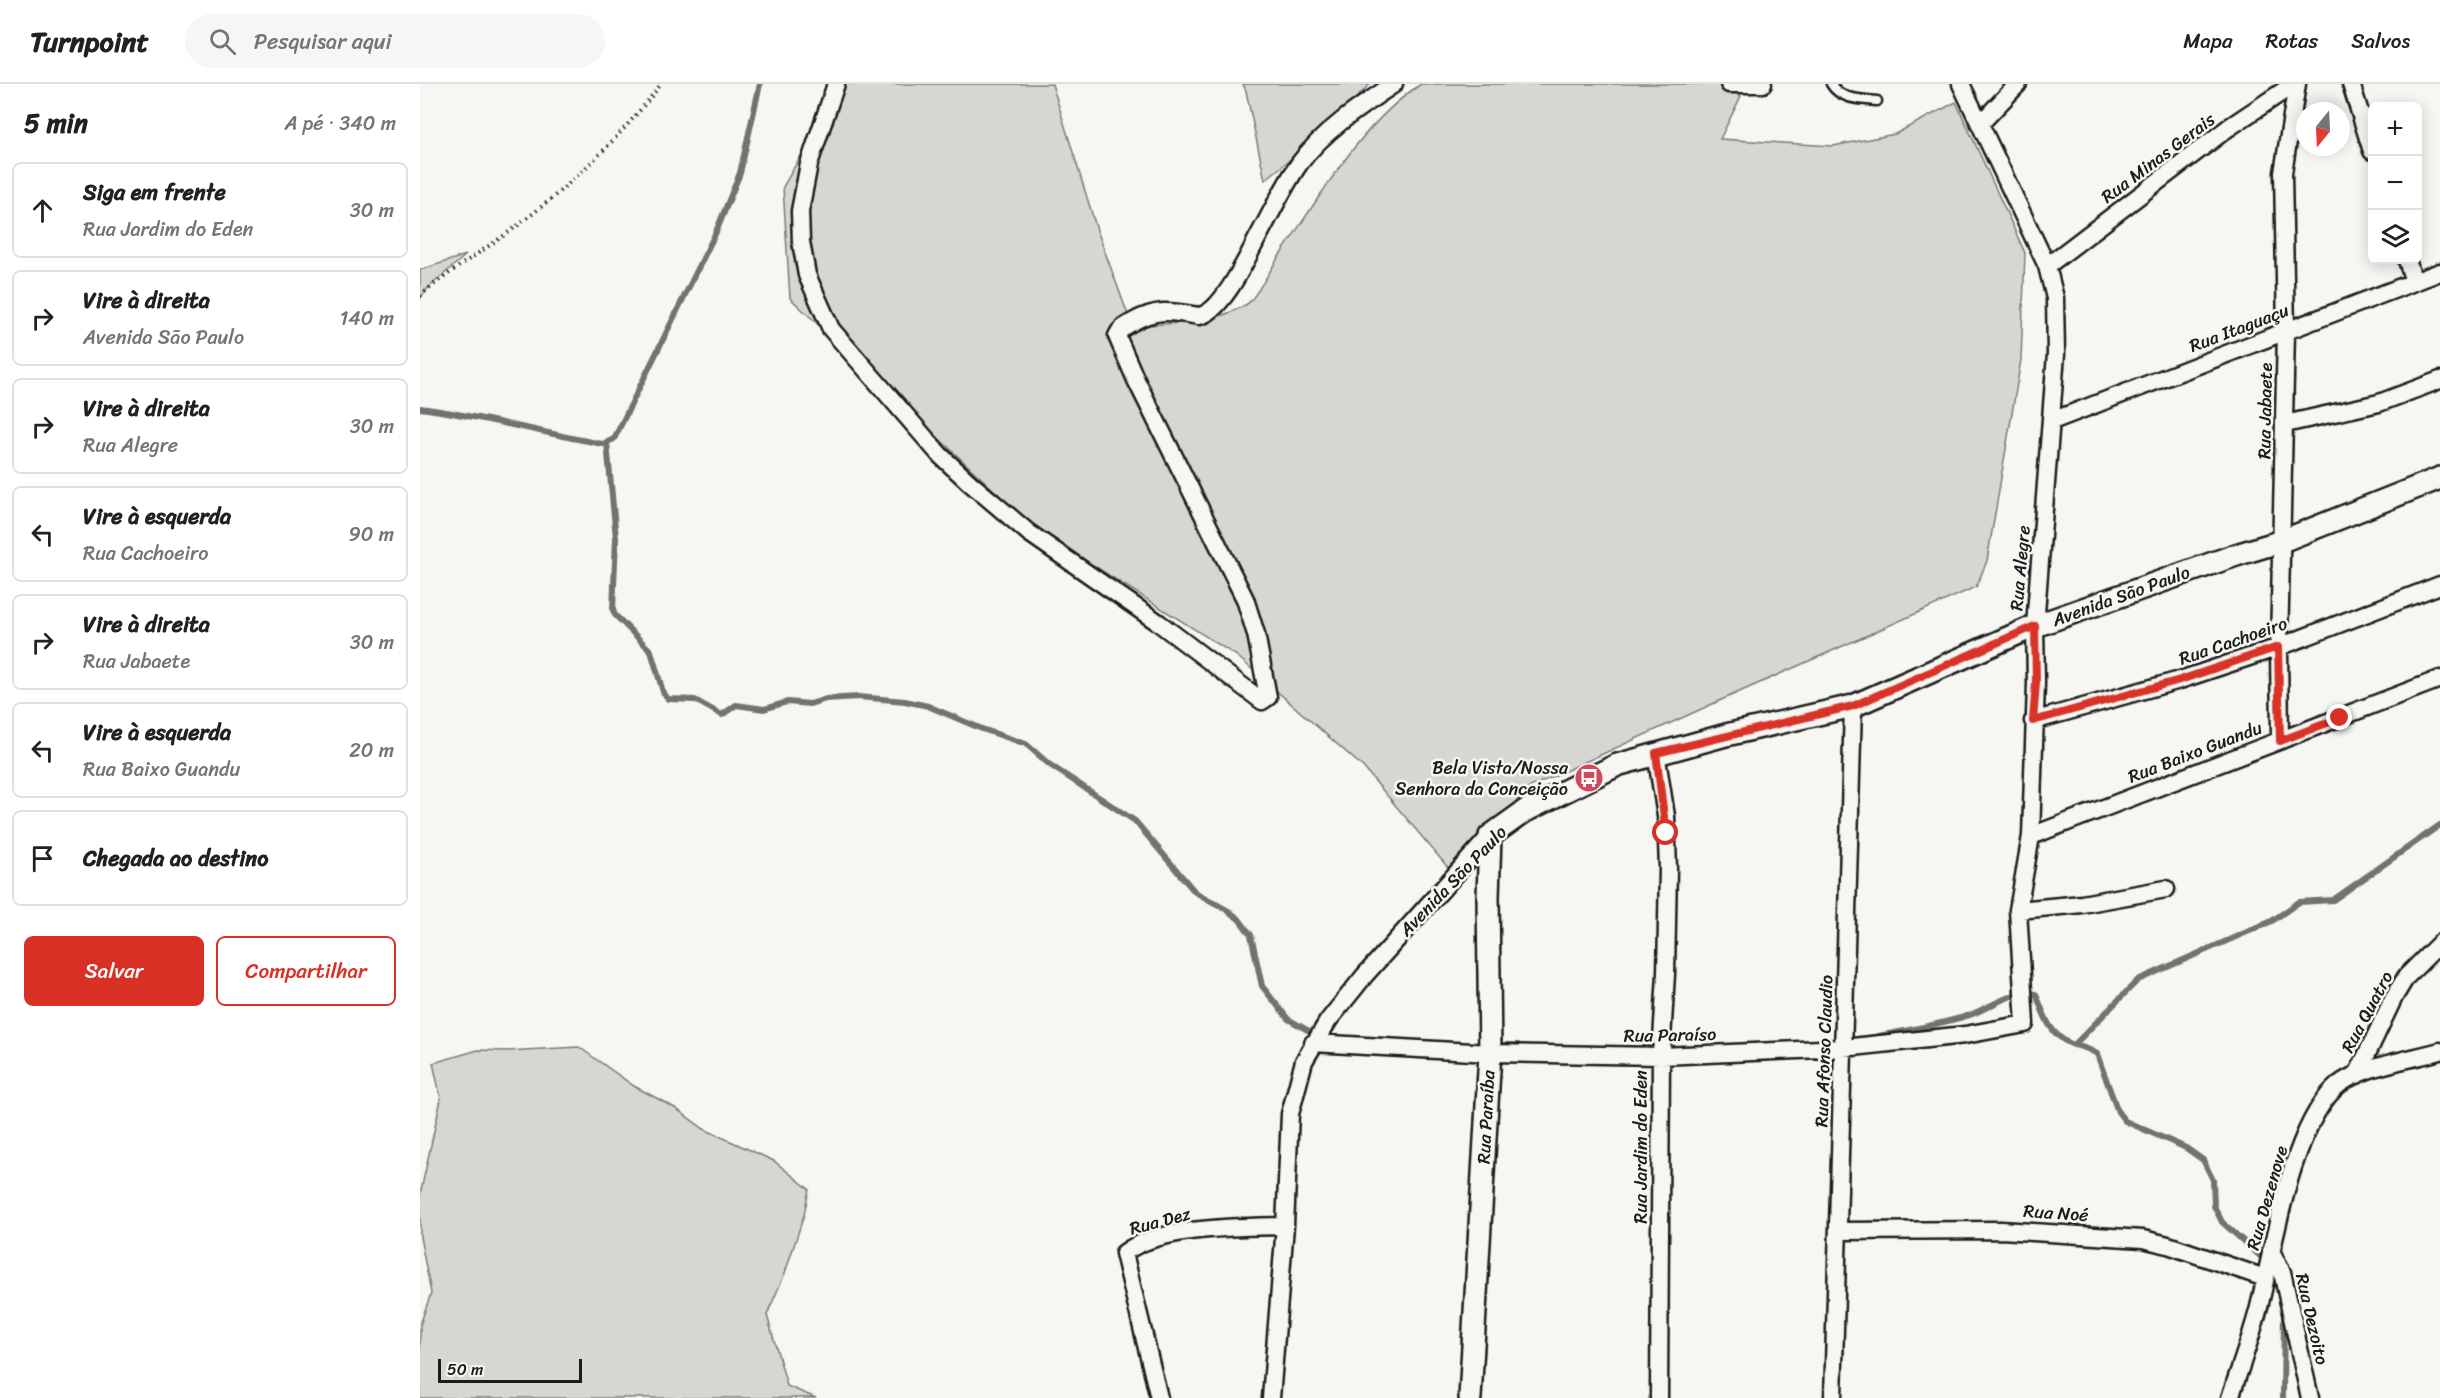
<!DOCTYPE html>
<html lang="pt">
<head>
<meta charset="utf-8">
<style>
	body { margin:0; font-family:Sriracha,sans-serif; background:#f6f6f6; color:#202124 }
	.controls { position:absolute; right:18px; top:18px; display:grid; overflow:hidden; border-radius:9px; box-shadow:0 3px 15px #0003 }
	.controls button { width:54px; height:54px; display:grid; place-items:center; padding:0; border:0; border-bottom:2px solid #e0e0e0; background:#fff; color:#202124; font:30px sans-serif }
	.compass { position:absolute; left:1876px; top:18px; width:54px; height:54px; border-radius:50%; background:#fff; box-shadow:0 3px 15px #0003; rotate:198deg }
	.scale { position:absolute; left:18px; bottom:15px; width:144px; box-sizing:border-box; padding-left:6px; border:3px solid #1c1c1c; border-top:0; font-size:16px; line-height:21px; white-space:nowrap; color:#1c1c1c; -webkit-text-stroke:4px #f6f6f2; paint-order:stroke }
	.stop { position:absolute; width:18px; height:18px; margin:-14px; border:4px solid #d93025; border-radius:50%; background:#fff }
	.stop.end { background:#d93025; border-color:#fff; box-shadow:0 2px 6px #0008 }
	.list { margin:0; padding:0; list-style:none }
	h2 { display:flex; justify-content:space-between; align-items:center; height:78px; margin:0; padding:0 24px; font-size:26px }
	h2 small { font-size:20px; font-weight:400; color:#757577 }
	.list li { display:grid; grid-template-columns:39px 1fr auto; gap:18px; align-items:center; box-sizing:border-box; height:96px; margin:0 12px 12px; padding:0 12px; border:2px solid #e0e0e0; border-radius:9px }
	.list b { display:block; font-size:22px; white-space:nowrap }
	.list p { margin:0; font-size:20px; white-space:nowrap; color:#757577 }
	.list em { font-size:20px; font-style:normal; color:#757577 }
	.actions { display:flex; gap:12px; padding:18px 24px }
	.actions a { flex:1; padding:14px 0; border:2px solid #d93025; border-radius:9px; text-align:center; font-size:21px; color:#d93025 }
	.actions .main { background:#d93025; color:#fff }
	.icon { flex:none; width:33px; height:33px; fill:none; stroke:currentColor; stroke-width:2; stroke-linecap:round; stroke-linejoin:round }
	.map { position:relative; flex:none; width:2020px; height:1314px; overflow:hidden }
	header { display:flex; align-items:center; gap:36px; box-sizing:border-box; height:84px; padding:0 30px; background:#fff; border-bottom:2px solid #e0e0e0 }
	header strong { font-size:28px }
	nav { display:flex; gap:33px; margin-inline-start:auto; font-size:21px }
	.search { width:420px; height:54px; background:#f6f6f6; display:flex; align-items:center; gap:15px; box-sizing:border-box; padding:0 21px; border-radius:33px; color:#757577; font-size:22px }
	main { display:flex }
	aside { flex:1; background:#fff }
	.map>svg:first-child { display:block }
	.green { fill:#d6d6d2; stroke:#797977; stroke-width:1.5 }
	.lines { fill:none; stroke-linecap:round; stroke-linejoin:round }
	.stream { stroke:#727271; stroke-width:6 }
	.service-casing { stroke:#1c1c1c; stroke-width:13 }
	.minor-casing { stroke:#1c1c1c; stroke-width:21 }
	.tertiary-casing { stroke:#1c1c1c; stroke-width:26 }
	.path { stroke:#1c1c1c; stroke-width:4; stroke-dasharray:1.5 4.5; stroke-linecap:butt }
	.service { stroke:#f6f6f2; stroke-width:8 }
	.minor { stroke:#f6f6f2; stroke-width:16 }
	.tertiary { stroke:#f6f6f2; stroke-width:21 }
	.route { stroke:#d93025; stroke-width:8 }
	.labels { text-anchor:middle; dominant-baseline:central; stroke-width:5; stroke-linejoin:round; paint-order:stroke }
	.street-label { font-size:18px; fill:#1c1c1c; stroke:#f6f6f2 }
	.poi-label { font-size:18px; fill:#1c1c1c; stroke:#f6f6f2; text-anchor:end }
</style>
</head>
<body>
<header>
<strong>Turnpoint</strong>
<div class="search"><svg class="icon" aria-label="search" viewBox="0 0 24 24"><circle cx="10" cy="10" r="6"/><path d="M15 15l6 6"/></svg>Pesquisar aqui</div>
<nav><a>Mapa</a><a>Rotas</a><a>Salvos</a></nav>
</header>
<main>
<aside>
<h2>5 min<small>A pé · 340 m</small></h2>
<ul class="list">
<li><svg class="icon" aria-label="ahead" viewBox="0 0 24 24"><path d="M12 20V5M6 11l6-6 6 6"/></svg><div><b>Siga em frente</b><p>Rua Jardim do Eden</p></div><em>30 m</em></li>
<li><svg class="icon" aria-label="right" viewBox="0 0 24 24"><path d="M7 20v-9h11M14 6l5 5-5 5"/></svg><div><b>Vire à direita</b><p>Avenida São Paulo</p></div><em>140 m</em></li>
<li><svg class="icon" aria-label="right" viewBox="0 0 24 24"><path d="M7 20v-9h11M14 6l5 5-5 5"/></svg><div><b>Vire à direita</b><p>Rua Alegre</p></div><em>30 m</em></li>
<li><svg class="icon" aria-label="left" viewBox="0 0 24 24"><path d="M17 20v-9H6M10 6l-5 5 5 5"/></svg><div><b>Vire à esquerda</b><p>Rua Cachoeiro</p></div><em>90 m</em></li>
<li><svg class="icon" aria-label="right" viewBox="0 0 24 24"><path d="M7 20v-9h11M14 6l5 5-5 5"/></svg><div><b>Vire à direita</b><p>Rua Jabaete</p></div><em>30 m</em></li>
<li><svg class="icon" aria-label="left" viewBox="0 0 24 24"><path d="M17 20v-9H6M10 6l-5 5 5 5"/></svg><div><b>Vire à esquerda</b><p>Rua Baixo Guandu</p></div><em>20 m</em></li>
<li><svg class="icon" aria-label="arrive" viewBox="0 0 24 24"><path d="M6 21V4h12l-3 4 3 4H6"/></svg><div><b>Chegada ao destino</b></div></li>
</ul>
<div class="actions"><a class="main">Salvar</a><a>Compartilhar</a></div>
</aside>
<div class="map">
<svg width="2020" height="1314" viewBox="0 0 2020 1314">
	<rect width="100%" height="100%" fill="#f6f6f2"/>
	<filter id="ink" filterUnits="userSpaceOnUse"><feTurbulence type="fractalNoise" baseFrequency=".0167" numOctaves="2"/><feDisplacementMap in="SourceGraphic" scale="12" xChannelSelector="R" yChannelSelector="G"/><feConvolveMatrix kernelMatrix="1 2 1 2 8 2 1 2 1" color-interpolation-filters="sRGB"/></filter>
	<g filter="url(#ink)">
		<path class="green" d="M 422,0 L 632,0 L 677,146 L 712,242 C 751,239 793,241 827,220 C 835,215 853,181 860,171 C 901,112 939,41 1001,0 L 1300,0 L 1321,12 L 1300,55 L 1413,62 L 1475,50 L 1536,18 L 1605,169 L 1601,276 L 1567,477 L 1556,503 L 1299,617 L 1110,703 L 1030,786 L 943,683 L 817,572 L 614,444 L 370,214 L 363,103 Z
			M 823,0 L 950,0 L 898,53 L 845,96 L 826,7 Z
			M 46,171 L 8,204 L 0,215 L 0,186 Z
			M 159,963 L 214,1002 L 255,1024 L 284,1045 L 354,1077 L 389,1105 L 384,1131 L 365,1189 L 347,1231 L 367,1302 L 396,1314 L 0,1314 L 0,1241 L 11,1209 L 0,1153 L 0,1111 L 21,1015 L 13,979 L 58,966 L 86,967 Z"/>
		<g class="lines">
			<path class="stream" d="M 0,324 C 61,332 122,349 183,360 L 194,355 L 296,148 L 320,89 L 340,0
				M 187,359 L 196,454 L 193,526 L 195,531 L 231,567 L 243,608 L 248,615 L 275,616 L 302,631 L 316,621 L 344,625 L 367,618 L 390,620 L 406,615 L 438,613 L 485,617 L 508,622 L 562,645 L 606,660 L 630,681 L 715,737 L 775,808 L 807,826 L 819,835 L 831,851 L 842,902 L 868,935 L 898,952
				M 1449,954 C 1483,947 1518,941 1550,931 C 1569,924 1596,904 1616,910 C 1624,930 1629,951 1651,960 C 1660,963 1669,964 1677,970 L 1698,1028 L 1705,1037 L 1766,1064 L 1783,1076 L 1793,1096 L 1794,1122 L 1802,1138 L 1848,1179
				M 1075,961 L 1098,961
				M 1654,961 L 1718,896 L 1852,837 L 1879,818 L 1913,816 L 2020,741
				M 1863,1314 L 1864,1227"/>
			<g class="service-casing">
				<path id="service" d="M 1411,0 C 1421,16 1440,15 1457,17"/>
			</g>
			<g class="minor-casing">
				<path id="minor" d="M 416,0 L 389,80 L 380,127 L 381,158 L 387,191 L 411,245 L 520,371 L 550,399 L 609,449 L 739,539 L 842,617 L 848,613 L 836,550 L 825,515 L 716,296 L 697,252 C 700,245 704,243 711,239 C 736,224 751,227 779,232 C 802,229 828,172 838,153 C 851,129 864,102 879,80 C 903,47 941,22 974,0
					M 1309,0 L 1343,0
					M 1931,0 L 1952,67
					M 1560,40 L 1598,0
					M 1987,176 L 1994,198
					M 1627,182 L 1808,44 L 1874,0
					M 1632,337 L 2020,188
					M 1865,340 L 1959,319 L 2020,296
					M 1613,637 L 1760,596 L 1859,563 L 2020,501
					M 1860,656 L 1859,563 L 1866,247 L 1863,89 L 1877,0
					M 1236,669 L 1246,732 L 1248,784 L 1246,890 L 1241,972 L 1239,1314
					M 1611,752 L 2020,595
					M 1598,826 L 1662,820 L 1746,805
					M 893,959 L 1070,969 L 1241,972 L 1423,964 L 1545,951 L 1605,940 L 1598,826 L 1611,752 L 1616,599 L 1615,542 L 1636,270 L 1635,214 L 1627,182 L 1541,0
					M 1937,991 L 1974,913 L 1986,893 L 2020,859
					M 1418,1147 L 1581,1146 L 1723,1155 L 1748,1161 L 1845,1194
					M 1851,1167 L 1862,1188 L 1890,1314
					M 739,1314 L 704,1169 C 739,1142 822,1143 865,1142
					M 851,1314 L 865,1142 L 870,1030 L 884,977 L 908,937 L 945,891 L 1070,752
					M 1413,1314 L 1433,622
					M 1810,1314 C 1820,1284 1831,1254 1839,1223 C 1854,1163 1870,1049 1914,1005 C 1935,983 1990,976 2020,967"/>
			</g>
			<g class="tertiary-casing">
				<path id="tertiary" d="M 1050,1314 L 1070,969 L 1068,813 L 1070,752 L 1105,727 L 1197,681 L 1306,651 L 1433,622 L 1615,542 L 1816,471 L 1862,457 L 2020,394"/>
			</g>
			<path class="path" d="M 0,212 C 30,186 65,166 97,142 C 151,101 200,54 241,0"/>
			<use href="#service" class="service"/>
			<use href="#minor" class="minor"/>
			<use href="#tertiary" class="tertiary"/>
		</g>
	</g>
	<g class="lines" filter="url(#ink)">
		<path class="route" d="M 1246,749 L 1236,669 L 1433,622 L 1615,542 L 1616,599 L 1613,637 L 1760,596 L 1858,563 L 1860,657 L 1920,634"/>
	</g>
	<defs>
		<g id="bus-disc" transform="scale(1.5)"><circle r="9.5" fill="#d1495b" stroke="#f6f6f2"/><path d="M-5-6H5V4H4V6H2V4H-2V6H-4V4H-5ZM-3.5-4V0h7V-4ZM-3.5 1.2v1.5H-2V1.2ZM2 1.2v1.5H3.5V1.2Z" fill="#fff"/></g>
	</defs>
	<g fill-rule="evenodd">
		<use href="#bus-disc" x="1169" y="694"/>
	</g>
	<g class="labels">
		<g class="street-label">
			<text transform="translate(1738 74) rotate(-37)">Rua Minas Gerais</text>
			<text transform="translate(1819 244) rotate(-21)">Rua Itaguaçu</text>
			<text transform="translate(1845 327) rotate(-89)">Rua Jabaete</text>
			<text transform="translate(1600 484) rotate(-85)">Rua Alegre</text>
			<text transform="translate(1701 512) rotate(-20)">Avenida São Paulo</text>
			<text transform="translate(1813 557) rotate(-19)">Rua Cachoeiro</text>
			<text transform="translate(1775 668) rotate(-21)">Rua Baixo Guandu</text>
			<text transform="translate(1033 797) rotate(-46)">Avenida São Paulo</text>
			<text transform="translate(1947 928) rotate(-62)">Rua Quatro</text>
			<text transform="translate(1250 951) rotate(-1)">Rua Paraíso</text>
			<text transform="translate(1404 967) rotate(-88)">Rua Afonso Claudio</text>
			<text transform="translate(1066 1033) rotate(-87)">Rua Paraíba</text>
			<text transform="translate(1221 1063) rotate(-90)">Rua Jardim do Eden</text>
			<text transform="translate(1847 1114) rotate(-74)">Rua Dezenove</text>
			<text transform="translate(1636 1129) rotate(4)">Rua Noé</text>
			<text transform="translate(740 1137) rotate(-15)">Rua Dez</text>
			<text transform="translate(1892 1235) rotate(77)">Rua Dezoito</text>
		</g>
		<g class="poi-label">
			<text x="1148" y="684">Bela Vista/Nossa<tspan x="1148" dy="21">Senhora da Conceição</tspan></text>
		</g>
	</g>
</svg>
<div class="controls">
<button>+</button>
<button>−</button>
<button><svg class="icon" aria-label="layers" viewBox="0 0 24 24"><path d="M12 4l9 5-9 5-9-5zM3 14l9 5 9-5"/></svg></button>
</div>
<svg class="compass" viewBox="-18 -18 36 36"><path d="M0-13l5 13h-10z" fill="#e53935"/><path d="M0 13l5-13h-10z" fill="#757577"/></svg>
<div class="scale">50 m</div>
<div class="stop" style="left:1246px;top:749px"></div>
<div class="stop end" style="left:1920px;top:634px"></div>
</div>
</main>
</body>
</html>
